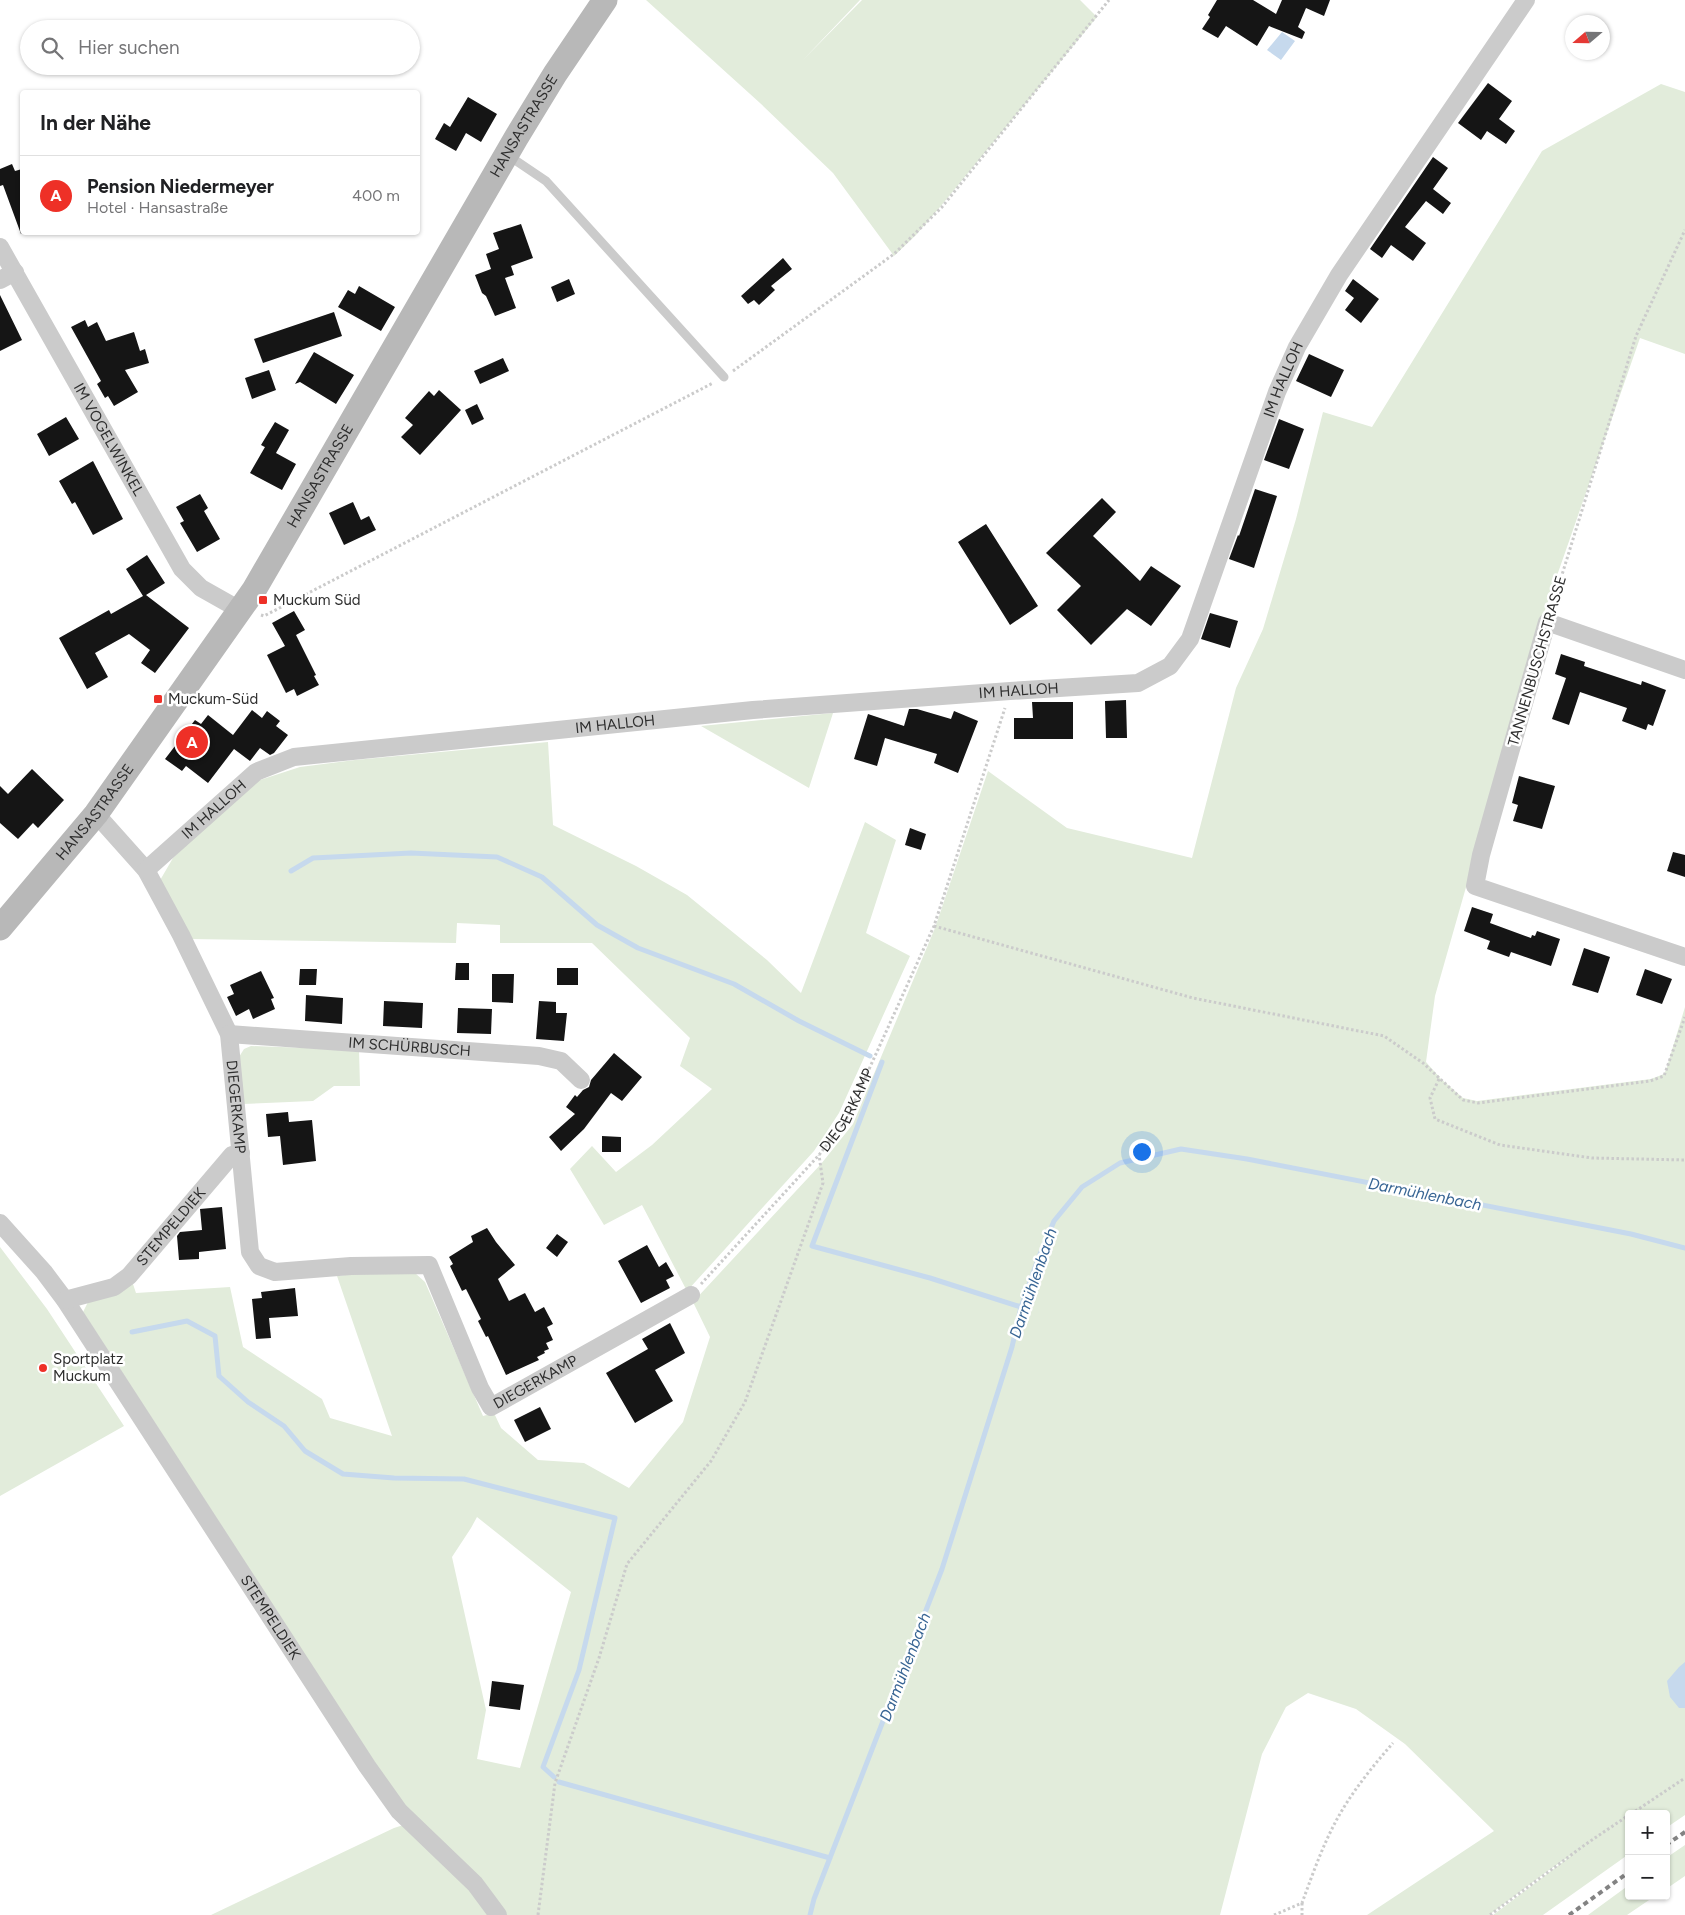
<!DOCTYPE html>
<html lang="de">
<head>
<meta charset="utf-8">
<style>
	body { margin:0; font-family:Figtree,sans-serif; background:#f6f6f6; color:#202124 }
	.controls { position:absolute; right:15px; bottom:15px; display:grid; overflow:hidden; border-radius:5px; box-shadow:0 1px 4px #0004 }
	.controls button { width:45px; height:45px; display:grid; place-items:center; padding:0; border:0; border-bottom:1px solid #e0e0e0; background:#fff; color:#202124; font:25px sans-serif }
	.compass { position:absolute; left:1565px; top:15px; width:45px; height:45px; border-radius:50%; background:#fff; box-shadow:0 1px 4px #0004; rotate:250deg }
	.you { position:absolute; left:1141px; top:1151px; width:18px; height:18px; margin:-12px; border:4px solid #fff; border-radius:50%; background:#1a73e8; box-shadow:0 0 0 8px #1a73e833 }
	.badge { display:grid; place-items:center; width:32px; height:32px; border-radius:50%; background:#ee3027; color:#fff; font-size:16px; font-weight:700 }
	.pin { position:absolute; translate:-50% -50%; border:2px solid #fff; box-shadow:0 1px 5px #0006 }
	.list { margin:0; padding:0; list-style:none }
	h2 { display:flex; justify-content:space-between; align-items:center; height:65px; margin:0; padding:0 20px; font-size:21px }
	h2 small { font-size:16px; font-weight:400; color:#757577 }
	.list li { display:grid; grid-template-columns:32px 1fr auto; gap:15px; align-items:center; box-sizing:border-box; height:80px; padding:0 20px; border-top:1px solid #e0e0e0 }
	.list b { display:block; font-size:19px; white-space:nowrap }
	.list p { margin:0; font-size:16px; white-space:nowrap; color:#757577 }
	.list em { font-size:16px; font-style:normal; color:#757577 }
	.icon { flex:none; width:28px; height:28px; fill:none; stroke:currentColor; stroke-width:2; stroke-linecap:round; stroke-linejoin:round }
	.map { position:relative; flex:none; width:1685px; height:1915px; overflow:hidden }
	.search { position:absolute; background:#fff; box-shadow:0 1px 4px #0004; left:20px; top:20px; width:400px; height:55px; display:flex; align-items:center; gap:12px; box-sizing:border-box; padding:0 18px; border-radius:28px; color:#757577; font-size:19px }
	.panel { position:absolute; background:#fff; box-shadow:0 1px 4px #0004; left:20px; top:90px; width:400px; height:145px; border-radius:5px }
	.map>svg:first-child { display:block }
	.green { fill:#e2ecdb; fill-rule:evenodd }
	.water { fill:#c6d9ed }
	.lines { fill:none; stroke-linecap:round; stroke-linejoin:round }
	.stream { stroke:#c6d9ed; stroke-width:5 }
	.building { fill:#151515 }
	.path { stroke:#cbcbcb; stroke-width:3; stroke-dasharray:2.5 2.5; stroke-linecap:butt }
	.service { stroke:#cbcbcb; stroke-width:9 }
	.minor { stroke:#cbcbcb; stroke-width:18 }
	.secondary { stroke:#b8b8b8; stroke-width:25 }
	.rail { stroke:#838383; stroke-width:4; stroke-dasharray:5 4; stroke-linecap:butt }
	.poi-dot { fill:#ee3027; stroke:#fff; stroke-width:2 }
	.labels { text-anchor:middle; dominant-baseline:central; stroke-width:5; stroke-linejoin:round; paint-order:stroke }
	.street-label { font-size:15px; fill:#2e2e2e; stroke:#fff }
	.poi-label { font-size:15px; fill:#2e2e2e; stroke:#fff; text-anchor:start }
	.water-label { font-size:16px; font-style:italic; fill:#386594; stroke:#fff }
</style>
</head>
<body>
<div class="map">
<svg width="1685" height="1915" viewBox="0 0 1685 1915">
	<rect width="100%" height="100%" fill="#fff"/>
	<path class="green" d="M 646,0 L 860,0 L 802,61 L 862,0 L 1080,0 L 1097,17 L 940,207 L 916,235 L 894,256 L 833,173 L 760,103 Z
		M 1661,84 L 1685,92 L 1685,354 L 1640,338 L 1545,610 L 1435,996 L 1426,1062 L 1441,1079 L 1463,1098 L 1477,1101 L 1651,1079 L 1664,1074 L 1666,1070 L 1685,1007 L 1685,1815 L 1666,1828 L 1666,1814 L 1629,1814 L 1629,1854 L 1543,1915 L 1493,1915 L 1576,1852 L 1549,1870 L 1489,1915 L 1367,1915 L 1494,1831 L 1405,1744 L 1356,1709 L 1308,1693 L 1286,1707 L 1262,1754 L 1220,1915 L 211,1915 L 394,1828 L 416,1821 L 377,1766 L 83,1312 L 88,1302 L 132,1281 L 136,1293 L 230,1287 L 243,1347 L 322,1399 L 330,1418 L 392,1436 L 337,1276 L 399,1269 L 415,1273 L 425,1282 L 483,1416 L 494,1413 L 501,1428 L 538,1460 L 584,1463 L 629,1488 L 683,1422 L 710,1337 L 693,1302 L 821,1164 L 853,1124 L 935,928 L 988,771 L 1067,828 L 1192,858 L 1236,688 L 1263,629 L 1296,519 L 1323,412 L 1372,427 L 1542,151 ZM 477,1517 L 571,1592 L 520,1768 L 477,1759 L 486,1710 L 452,1557 L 471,1528 Z
		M 833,713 L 809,788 L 701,726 Z
		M 548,742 L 553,825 L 636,866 L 687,895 L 767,960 L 801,993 L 865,822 L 896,840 L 866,933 L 910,956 L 839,1113 L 814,1151 L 687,1291 L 642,1205 L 604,1225 L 570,1169 L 592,1146 L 616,1172 L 652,1145 L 712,1089 L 680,1066 L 690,1038 L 592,943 L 500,943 L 500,925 L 457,923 L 456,943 L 190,939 L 159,882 L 173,858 L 233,797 L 260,780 L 300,767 L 355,760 Z
		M 251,1046 L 359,1050 L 360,1086 L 334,1086 L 313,1101 L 242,1104 L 239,1057 L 244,1049 Z
		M 0,1247 L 47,1309 L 124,1426 L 0,1496 Z
		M 1685,1845 L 1685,1876 L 1666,1889 L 1666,1858 Z
		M 1629,1885 L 1629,1896 L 1655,1896 L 1627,1915 L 1588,1915 Z"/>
	<path class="water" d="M 1282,32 L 1295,41 L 1281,60 L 1267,50 Z
		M 1685,1662 L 1685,1708 L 1679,1708 L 1670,1697 L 1667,1681 L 1679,1667 Z"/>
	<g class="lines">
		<path class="stream" d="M 291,871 L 313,858 L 411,853 L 497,857 L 542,877 L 597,925 L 638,948 L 734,984 L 799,1021 L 870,1056
			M 882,1062 L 812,1246 L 930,1278 L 1021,1307
			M 132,1332 L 187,1321 L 215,1336 L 219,1376 L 248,1402 L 284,1426 L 305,1451 L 343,1474 L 394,1478 L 464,1479 L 615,1518 L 579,1670 L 543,1767 L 554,1777
			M 559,1782 L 830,1858
			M 810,1915 L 814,1899 L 942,1569 L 1012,1347 L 1021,1307 L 1038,1259 L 1054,1221 L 1082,1187 L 1120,1163 L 1181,1149 L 1247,1159 L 1631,1234 L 1685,1248"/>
	</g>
	<path class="building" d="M 1217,0 L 1253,0 L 1276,14 L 1282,0 L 1330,0 L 1324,16 L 1306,8 L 1298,27 L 1305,32 L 1302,39 L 1269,26 L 1257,46 L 1226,26 L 1218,38 L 1202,29 L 1210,17 L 1208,15 Z
		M 1488,83 L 1512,101 L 1499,119 L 1515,131 L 1506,144 L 1487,131 L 1481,140 L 1458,123 Z
		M 468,97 L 497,114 L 481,142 L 466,133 L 456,151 L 435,139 L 444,123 L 450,127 Z
		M 1433,157 L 1448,168 L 1433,189 L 1451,203 L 1443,214 L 1426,201 L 1405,227 L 1426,243 L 1413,261 L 1391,245 L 1382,258 L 1370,249 Z
		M 12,164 L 15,171 L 22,169 L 22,233 L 21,234 L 3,185 L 0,186 L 0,169 Z
		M 521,224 L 533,258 L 511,266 L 514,275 L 505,278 L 516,308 L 495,316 L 486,296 L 482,293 L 475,275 L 491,269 L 486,254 L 499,249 L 493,233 Z
		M 783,258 L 792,269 L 771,286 L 775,290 L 759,305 L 754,300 L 748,304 L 741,296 Z
		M 569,279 L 575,294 L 557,302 L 551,287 Z
		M 1353,279 L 1379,299 L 1361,323 L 1345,310 L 1354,298 L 1345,291 Z
		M 359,286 L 395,307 L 381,331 L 338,307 L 348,290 L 355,294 Z
		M 0,295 L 22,340 L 0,351 Z
		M 334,312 L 342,336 L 263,363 L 254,339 Z
		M 85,320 L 88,327 L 97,322 L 106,341 L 134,332 L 140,351 L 145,349 L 149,363 L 125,370 L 138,392 L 114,406 L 108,396 L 105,398 L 97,384 L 101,381 L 71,327 Z
		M 314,352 L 354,375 L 336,404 L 300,382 L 295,384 Z
		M 1309,354 L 1344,370 L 1331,397 L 1296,381 Z
		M 503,358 L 509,371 L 480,384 L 474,371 Z
		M 269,370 L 276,390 L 252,399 L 245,378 Z
		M 439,390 L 461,410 L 420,455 L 401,437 L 413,425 L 405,418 L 429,391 L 434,396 Z
		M 477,404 L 484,419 L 472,425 L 465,410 Z
		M 66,417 L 79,439 L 49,456 L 37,434 Z
		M 1279,419 L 1304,429 L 1289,469 L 1264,460 Z
		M 275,422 L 289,430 L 276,453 L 261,445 Z
		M 265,447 L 296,464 L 282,490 L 250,473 Z
		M 93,461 L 123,519 L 93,535 L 75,502 L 72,504 L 59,481 Z
		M 1255,489 L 1277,496 L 1254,568 L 1229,559 L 1238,535 L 1239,536 Z
		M 200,494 L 208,508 L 204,511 L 220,539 L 197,552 L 180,523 L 184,521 L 176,507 Z
		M 1102,498 L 1116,512 L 1093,536 L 1140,581 L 1151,566 L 1181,586 L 1151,626 L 1127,609 L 1091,645 L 1057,610 L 1081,586 L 1046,553 Z
		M 353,502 L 361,520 L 369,516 L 376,530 L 344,545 L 329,513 Z
		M 986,524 L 1038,606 L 1010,625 L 958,542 Z
		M 147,555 L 165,583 L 146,595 L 189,628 L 155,673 L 141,663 L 150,650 L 129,634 L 95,653 L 108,677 L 87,689 L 59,638 L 109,610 L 111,614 L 143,596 L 126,569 Z
		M 294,611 L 305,630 L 296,635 L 316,675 L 314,676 L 319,685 L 297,696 L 294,689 L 286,693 L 267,655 L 285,646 L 272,623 Z
		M 1210,613 L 1238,621 L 1230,648 L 1201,639 Z
		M 1561,654 L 1585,662 L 1584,666 L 1641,685 L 1642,681 L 1666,690 L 1653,726 L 1648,724 L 1646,730 L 1622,721 L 1627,708 L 1580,692 L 1569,725 L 1552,719 L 1566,678 L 1555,674 Z
		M 1126,700 L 1127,738 L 1106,738 L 1105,701 Z
		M 1032,702 L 1073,702 L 1073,739 L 1014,739 L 1014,718 L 1033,718 Z
		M 909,709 L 917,709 L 951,719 L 954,711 L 978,721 L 958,773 L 934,763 L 937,754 L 885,738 L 877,766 L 854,759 L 868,714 L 904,726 Z
		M 252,710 L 262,718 L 267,711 L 280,721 L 276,726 L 288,735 L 274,753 L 270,755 L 260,748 L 250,761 L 234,749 L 208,783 L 186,766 L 182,771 L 165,759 L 195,720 L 201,724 L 208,715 L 233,735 Z
		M 32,769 L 64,800 L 38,828 L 33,823 L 18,839 L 0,823 L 0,786 L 8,794 Z
		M 1519,776 L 1555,786 L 1542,829 L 1513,821 L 1518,805 L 1512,803 Z
		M 910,828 L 926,834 L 921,850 L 905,845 Z
		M 1673,852 L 1685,855 L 1685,877 L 1667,871 Z
		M 1472,907 L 1493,914 L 1490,923 L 1531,938 L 1532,935 L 1535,936 L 1537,931 L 1560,939 L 1551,966 L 1511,952 L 1509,957 L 1487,949 L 1490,941 L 1464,931 Z
		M 1584,948 L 1610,957 L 1598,993 L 1572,985 Z
		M 456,963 L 469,963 L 469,980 L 455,980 Z
		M 557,968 L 578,968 L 578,985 L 557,985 Z
		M 300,969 L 317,969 L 316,985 L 299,985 Z
		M 1645,969 L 1672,979 L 1662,1004 L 1636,995 Z
		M 261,971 L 274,998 L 271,999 L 275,1009 L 253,1019 L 249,1009 L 236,1016 L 227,997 L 234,994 L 230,985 Z
		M 492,974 L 514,974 L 513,1003 L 492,1002 Z
		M 306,995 L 343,998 L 342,1024 L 305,1021 Z
		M 384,1001 L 423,1003 L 422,1028 L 383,1026 Z
		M 539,1001 L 556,1002 L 556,1013 L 567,1013 L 564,1041 L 536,1039 Z
		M 458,1008 L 492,1009 L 491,1034 L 457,1033 Z
		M 614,1053 L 642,1077 L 622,1101 L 611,1093 L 584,1129 L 561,1151 L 549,1137 L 575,1114 L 566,1107 L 575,1095 L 577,1097 L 583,1090 L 589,1087 L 591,1080 Z
		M 288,1112 L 289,1122 L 312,1120 L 316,1161 L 283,1165 L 280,1136 L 268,1137 L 266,1114 Z
		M 602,1136 L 621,1137 L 621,1152 L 602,1152 Z
		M 222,1207 L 226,1249 L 199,1252 L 199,1259 L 179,1260 L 177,1236 L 180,1232 L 202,1230 L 200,1209 Z
		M 487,1228 L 496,1242 L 515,1265 L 498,1279 L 509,1301 L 525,1293 L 535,1312 L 544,1307 L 553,1324 L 547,1327 L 553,1340 L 546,1343 L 549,1349 L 544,1351 L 545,1353 L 537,1357 L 539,1360 L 506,1375 L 488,1336 L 486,1337 L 478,1321 L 481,1319 L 466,1289 L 462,1291 L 450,1266 L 453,1264 L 449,1257 L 473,1242 L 471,1236 Z
		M 557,1234 L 568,1242 L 557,1257 L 546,1248 Z
		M 647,1245 L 659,1267 L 666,1262 L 674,1276 L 666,1280 L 670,1288 L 641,1303 L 618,1261 Z
		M 295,1288 L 298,1316 L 269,1318 L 271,1338 L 256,1339 L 252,1299 L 262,1298 L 261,1292 Z
		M 670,1323 L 685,1353 L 655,1370 L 673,1401 L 635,1423 L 606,1373 L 648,1349 L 642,1339 Z
		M 540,1407 L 551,1429 L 525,1442 L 514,1420 Z
		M 492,1681 L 524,1685 L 520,1710 L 489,1706 Z"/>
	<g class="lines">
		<g class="path">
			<path d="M 733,371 L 894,254 L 942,207 L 1109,0"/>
			<path d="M 1552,607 L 1636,336 L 1685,230"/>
			<path d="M 261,615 L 264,616 L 713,383"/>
			<path d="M 934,926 L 1193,998 L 1384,1036 L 1423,1063 L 1463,1100 L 1478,1103 L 1650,1081 L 1664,1076 L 1685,1017"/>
			<path d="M 1439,1079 L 1430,1098 L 1435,1119 L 1500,1145 L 1592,1158 L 1685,1160"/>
			<path id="s1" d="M 701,1284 L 819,1155 L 846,1120 L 934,926 L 1005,708"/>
			<path d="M 1631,1814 L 1685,1778"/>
			<path d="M 1302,1903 L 1302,1915"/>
			<path d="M 538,1915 L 555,1783 L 599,1658 L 627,1564 L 711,1461 L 745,1402 L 823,1183 L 819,1155"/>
			<path d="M 1274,1915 L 1302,1903 C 1312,1876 1322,1847 1336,1821 C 1351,1793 1372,1767 1393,1743"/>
			<path d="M 1490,1915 L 1586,1844 L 1629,1815"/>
		</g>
		<path class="service" d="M 509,156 L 546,181 L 724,377"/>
		<g class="minor">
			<path id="s2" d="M 0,247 L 182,569 L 201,588 L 240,610"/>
			<path d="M 0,280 L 15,272"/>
			<path d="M 1685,670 L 1547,622 L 1481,855 L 1475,886 L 1685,957"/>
			<path id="s3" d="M 96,814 L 146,870 L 181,935 L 229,1034 L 250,1252 L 259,1266 L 275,1272 L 351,1266 L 429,1265 L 480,1388 L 491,1407 L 691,1295"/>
			<path id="s4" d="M 146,870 L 256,772 L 294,757 L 753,710 L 1010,691 L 1138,683 L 1170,666 L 1190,639 L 1277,392 L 1297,347 L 1339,275 L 1526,0"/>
			<path id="s5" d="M 229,1034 L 539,1056 L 561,1061 L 581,1080"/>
			<path id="s6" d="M 0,1223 L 44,1272 L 65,1300 L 367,1766 L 399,1811 L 475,1884 L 498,1915"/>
			<path id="s7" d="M 65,1300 L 114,1287 L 129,1276 L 232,1155 L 241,1153"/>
		</g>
		<path class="secondary" id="s8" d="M 0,928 L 96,814 L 254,590 L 516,138 L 555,74 L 605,0"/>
		<path class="rail" d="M 1666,1845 L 1685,1832
			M 1569,1915 L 1629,1872"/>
	</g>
	<g class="poi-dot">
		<rect x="258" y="595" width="10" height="10" rx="2.5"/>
		<rect x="153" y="694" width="10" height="10" rx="2.5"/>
		<circle cx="43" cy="1368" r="5"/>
	</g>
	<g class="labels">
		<g class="street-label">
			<text stroke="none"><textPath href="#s8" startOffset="960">HANSASTRASSE</textPath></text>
			<text stroke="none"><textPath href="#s4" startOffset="1381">IM HALLOH</textPath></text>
			<text stroke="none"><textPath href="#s2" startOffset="221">IM VOGELWINKEL</textPath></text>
			<text stroke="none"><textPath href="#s8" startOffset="555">HANSASTRASSE</textPath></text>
			<text transform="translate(1537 661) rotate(-74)">TANNENBUSCHSTRASSE</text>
			<text stroke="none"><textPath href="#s4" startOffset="916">IM HALLOH</textPath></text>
			<text stroke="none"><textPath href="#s4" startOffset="511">IM HALLOH</textPath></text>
			<text stroke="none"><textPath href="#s4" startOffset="91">IM HALLOH</textPath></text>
			<text stroke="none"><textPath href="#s8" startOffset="150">HANSASTRASSE</textPath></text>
			<text stroke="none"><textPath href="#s5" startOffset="181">IM SCHÜRBUSCH</textPath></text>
			<text stroke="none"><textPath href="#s3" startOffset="332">DIEGERKAMP</textPath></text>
			<text stroke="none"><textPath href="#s1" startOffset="228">DIEGERKAMP</textPath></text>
			<text stroke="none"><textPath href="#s7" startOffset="134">STEMPELDIEK</textPath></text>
			<text stroke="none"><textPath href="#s3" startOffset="872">DIEGERKAMP</textPath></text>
			<text stroke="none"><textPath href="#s6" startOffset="479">STEMPELDIEK</textPath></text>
		</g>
		<g class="poi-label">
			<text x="273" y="600">Muckum Süd</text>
			<text x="168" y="699">Muckum-Süd</text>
			<text x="53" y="1359">Sportplatz<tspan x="53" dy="17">Muckum</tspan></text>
		</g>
		<g class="water-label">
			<text transform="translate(1425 1194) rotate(11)">Darmühlenbach</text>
			<text transform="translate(1033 1283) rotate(-71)">Darmühlenbach</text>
			<text transform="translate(905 1667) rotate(-69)">Darmühlenbach</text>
		</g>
	</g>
</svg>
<div class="controls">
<button>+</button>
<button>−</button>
</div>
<svg class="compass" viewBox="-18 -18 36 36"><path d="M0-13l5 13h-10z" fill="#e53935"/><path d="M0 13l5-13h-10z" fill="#757577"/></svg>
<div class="you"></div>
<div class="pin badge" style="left:192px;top:742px">A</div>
<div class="search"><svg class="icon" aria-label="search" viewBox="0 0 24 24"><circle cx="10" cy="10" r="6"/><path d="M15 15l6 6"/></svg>Hier suchen</div>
<section class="panel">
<h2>In der Nähe<small></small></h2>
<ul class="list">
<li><span class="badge">A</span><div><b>Pension Niedermeyer</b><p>Hotel · Hansastraße</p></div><em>400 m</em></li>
</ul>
</section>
</div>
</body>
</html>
